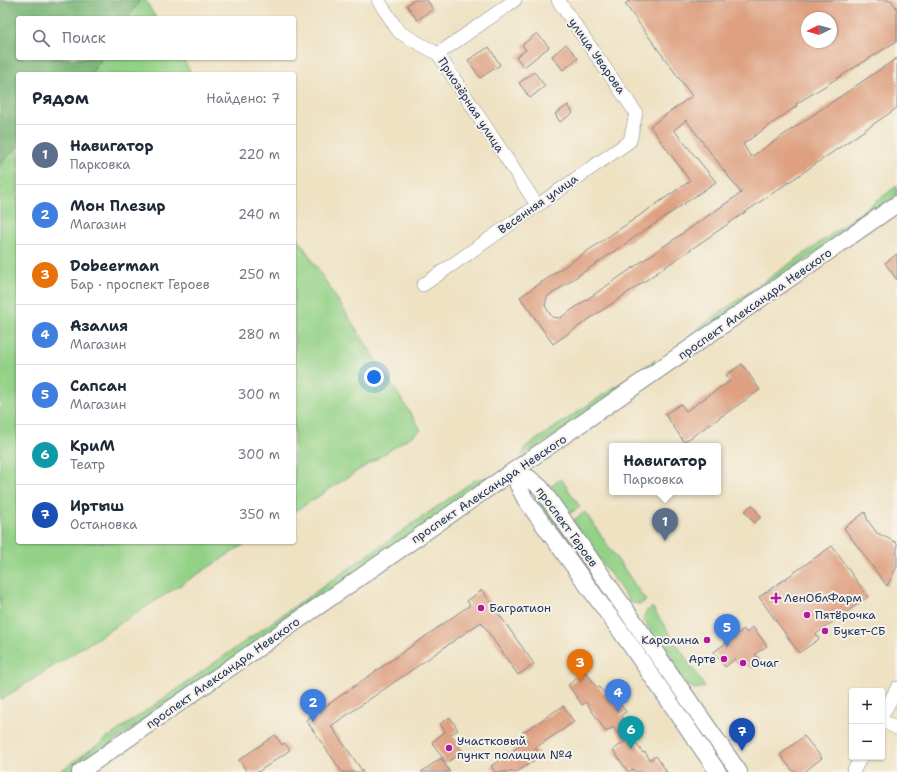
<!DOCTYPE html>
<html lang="ru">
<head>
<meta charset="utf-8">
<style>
	body { margin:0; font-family:"Shantell Sans",sans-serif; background:#f2f2f3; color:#1f2937 }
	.controls { position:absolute; right:12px; bottom:12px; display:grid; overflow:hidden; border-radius:4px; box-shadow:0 1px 3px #0004 }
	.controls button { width:36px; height:36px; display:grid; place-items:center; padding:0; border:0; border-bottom:1px solid #e0e1e3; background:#fff; color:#1f2937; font:20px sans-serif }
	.compass { position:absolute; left:801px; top:12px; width:36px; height:36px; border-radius:50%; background:#fff; box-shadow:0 1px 3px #0004; rotate:265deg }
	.you { position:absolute; left:374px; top:377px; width:14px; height:14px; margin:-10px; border:3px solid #fff; border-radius:50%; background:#1a73e8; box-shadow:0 0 0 6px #1a73e833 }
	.badge { display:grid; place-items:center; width:26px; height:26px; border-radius:50%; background:#b5179e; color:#fff; font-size:13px; font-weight:700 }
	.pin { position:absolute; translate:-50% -33px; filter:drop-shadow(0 1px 2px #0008) }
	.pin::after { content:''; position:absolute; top:21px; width:14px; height:12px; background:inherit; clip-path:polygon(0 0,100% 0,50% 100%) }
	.popup { position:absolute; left:609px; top:443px; width:112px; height:52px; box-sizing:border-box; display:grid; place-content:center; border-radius:4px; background:#fff; filter:drop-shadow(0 1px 3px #0005); font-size:13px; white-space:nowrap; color:#747a83 }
	.popup b { font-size:15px; color:#1f2937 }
	.popup::after { content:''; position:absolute; left:50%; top:100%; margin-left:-8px; border:8px solid transparent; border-top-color:#fff }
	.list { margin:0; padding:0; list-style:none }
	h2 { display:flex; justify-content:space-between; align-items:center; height:52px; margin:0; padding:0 16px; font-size:17px }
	h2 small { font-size:13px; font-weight:400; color:#747a83 }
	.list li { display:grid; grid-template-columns:26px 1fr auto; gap:12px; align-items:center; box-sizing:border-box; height:60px; padding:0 16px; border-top:1px solid #e0e1e3 }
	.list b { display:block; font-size:15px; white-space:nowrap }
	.list p { margin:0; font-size:13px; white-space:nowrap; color:#747a83 }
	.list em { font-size:13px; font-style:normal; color:#747a83 }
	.icon { flex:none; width:22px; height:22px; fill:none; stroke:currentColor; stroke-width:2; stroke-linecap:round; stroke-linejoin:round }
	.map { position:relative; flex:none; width:897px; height:772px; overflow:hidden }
	.search { position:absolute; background:#fff; box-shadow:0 1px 3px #0004; left:16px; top:16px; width:280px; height:44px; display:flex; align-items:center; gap:10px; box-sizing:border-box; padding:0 14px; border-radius:4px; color:#747a83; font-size:15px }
	.panel { position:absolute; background:#fff; box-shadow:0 1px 3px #0004; left:16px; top:72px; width:280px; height:472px; border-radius:4px }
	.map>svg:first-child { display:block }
	.green { fill:#93d186; stroke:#578072 }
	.forest { fill:#76b373; stroke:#487168 }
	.building { fill:#dea081; fill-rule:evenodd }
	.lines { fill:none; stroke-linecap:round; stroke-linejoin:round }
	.minor-casing { stroke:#848890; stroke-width:14 }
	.major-casing { stroke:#848890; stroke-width:18 }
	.minor { stroke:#fff; stroke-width:13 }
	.major { stroke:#fff; stroke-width:16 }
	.poi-dot { fill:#b5179e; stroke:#f7f3e8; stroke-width:1.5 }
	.labels { text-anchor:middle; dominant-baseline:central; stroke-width:4; stroke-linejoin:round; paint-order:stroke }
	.street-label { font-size:12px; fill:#1b2f5e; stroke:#f7f3e8 }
	.poi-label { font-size:12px; fill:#1b2f5e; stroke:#f7f3e8; text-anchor:start }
</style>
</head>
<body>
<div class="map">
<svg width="897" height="772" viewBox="0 0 897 772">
	<rect width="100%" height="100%" fill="#f7f3e8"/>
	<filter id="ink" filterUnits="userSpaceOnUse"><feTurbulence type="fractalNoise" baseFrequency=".025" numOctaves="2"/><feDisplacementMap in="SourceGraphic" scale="8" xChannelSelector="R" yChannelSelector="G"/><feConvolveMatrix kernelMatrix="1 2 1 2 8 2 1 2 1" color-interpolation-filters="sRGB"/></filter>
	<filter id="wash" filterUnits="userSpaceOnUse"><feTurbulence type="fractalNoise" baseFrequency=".012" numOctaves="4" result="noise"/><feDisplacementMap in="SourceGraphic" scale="16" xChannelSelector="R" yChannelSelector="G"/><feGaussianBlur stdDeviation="0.9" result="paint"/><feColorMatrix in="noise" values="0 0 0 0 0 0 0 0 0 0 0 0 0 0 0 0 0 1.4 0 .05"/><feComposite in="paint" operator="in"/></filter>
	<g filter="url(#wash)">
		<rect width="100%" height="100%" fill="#eee2c3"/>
		<path class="green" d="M 140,0 L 145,0 L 156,18 L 128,18 Z
			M 102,58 L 182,58 L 192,74 L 91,74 Z
			M 18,146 L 18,542 L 248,542 L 0,700 L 0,164 Z
			M 897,186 L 897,195 L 699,336 L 698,328 L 828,237 Z
			M 294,232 L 421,430 L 294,512 Z
			M 655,360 L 651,371 L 523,456 L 524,448 Z
			M 489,477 L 491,480 L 70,772 L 59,772 L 475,480 Z
			M 559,480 L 562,480 L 580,507 L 570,513 L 566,512 L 549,488 Z
			M 538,496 L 664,676 L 660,679 L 534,500 Z
			M 585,512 L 646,601 L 640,604 L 631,603 L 574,523 L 574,520 Z
			M 652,607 L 705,687 L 695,689 L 685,684 L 643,619 L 646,612 Z"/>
		<path class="forest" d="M 0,0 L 140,0 L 128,18 L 18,18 L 18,58 L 102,58 L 91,74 L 18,74 L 18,146 L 0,164 Z"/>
		<g id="blocks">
			<path class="building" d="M 414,0 L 427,0 L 433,9 L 417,20 L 407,5 Z
				M 631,0 L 891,0 L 897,9 L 897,41 L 796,104 L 797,106 L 743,144 L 751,157 L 897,58 L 897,108 L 553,344 L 520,297 L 690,181 L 650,126 L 692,96 L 625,4 ZM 807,18 L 831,18 L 831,42 L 807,42 ZM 686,120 L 741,193 L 560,318 L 552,317 L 545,306 L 547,297 L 716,182 L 674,130 Z
				M 537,33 L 549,47 L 524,67 L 516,57 L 526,50 L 522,45 Z
				M 566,44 L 578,58 L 563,70 L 552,56 Z
				M 489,47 L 500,65 L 480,78 L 468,60 Z
				M 534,72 L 545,86 L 530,98 L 519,83 Z
				M 568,105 L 573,113 L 560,122 L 555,114 Z
				M 897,254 L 897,280 L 885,263 Z
				M 742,364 L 760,390 L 684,442 L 665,414 L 681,404 L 686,411 L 730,381 L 726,375 Z
				M 752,505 L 761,517 L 754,523 L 745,511 Z
				M 865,512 L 868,521 L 877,533 L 897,543 L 897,567 L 887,586 L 844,528 Z
				M 832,546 L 868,597 L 816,634 L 819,639 L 799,653 L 759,597 Z
				M 482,590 L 534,664 L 518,675 L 481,622 L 331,726 L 363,772 L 342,772 L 306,720 L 470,605 L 467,601 Z
				M 753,627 L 767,646 L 755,654 L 761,662 L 752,669 L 747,663 L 741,667 L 735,659 L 725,667 L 714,652 L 744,629 L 746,633 Z
				M 586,672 L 597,688 L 599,687 L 604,693 L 610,689 L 626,712 L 621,715 L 627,724 L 624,726 L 643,753 L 645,752 L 650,760 L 656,756 L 667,772 L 635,772 L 633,769 L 628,772 L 613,750 L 624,742 L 613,727 L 606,732 L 586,702 L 582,705 L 568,685 Z
				M 563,706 L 574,722 L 535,748 L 540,756 L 517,772 L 495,772 L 491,766 L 527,741 L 522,733 Z
				M 450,717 L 458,730 L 451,734 L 463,752 L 446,763 L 432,742 L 445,732 L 440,724 Z
				M 275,735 L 282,745 L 284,743 L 290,750 L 258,772 L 247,772 L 239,760 Z
				M 804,736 L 822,758 L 804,772 L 794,772 L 780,755 Z
				M 441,758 L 450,772 L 421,772 Z"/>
		</g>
	</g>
	<g filter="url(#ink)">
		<use href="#blocks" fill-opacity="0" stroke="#848890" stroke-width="1"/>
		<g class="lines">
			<g class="minor-casing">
				<path id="minor" d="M 378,0 L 399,32 L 438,54 L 537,205
					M 438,54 L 515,0
					M 423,285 L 630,141 L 636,113 L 558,0
					M 882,716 L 897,688
					M 882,721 L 897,728
					M 853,772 L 861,757"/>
			</g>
			<g class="major-casing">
				<path id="major" d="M 514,471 L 529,478 L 541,488 L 739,772
					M 514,471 L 518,485 L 525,499 L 629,643 L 718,772
					M 80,772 L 897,204"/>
			</g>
			<use href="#minor" class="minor"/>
			<use href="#major" class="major"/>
		</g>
	</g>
	<g class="poi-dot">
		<path d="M774 592h4v4h4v4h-4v4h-4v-4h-4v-4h4z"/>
		<circle cx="481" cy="608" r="4"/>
		<circle cx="807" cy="615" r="4"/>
		<circle cx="825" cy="631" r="4"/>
		<circle cx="707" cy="640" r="4"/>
		<circle cx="724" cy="659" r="4"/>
		<circle cx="743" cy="663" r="4"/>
		<circle cx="449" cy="748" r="4"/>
	</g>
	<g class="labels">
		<g class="street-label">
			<text transform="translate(597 56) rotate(55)">улица Уварова</text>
			<text transform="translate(471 105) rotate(57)">Приозёрная улица</text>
			<text transform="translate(538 204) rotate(-35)">Весенняя улица</text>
			<text transform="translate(755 304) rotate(-35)">проспект Александра Невского</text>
			<text transform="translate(489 489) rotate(-34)">проспект Александра Невского</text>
			<text transform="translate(567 527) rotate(54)">проспект Героев</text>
			<text transform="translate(223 673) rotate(-35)">проспект Александра Невского</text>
		</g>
		<g class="poi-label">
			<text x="784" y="598">ЛенОблФарм</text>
			<text x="489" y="608">Багратион</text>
			<text x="815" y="615">Пятёрочка</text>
			<text x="833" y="631">Букет-СБ</text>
			<text x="699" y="640" text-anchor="end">Каролина</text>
			<text x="716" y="659" text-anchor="end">Арте</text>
			<text x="751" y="663">Очаг</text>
			<text x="457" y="741">Участковый<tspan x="457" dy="14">пункт полиции №4</tspan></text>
		</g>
	</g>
</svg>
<div class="controls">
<button>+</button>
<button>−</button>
</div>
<svg class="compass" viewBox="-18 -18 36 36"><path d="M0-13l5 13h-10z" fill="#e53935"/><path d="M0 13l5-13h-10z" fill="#747a83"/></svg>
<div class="you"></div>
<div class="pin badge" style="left:665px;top:541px;background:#5c6f8a">1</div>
<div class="popup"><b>Навигатор</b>Парковка</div>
<div class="pin badge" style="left:313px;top:722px;background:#3f7fe0">2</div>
<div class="pin badge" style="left:580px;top:682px;background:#e8710a">3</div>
<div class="pin badge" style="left:618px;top:712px;background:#3f7fe0">4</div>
<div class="pin badge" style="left:727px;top:647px;background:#3f7fe0">5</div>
<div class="pin badge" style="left:631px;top:749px;background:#0f9aa8">6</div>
<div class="pin badge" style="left:742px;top:751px;background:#1a4fb4">7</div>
<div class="search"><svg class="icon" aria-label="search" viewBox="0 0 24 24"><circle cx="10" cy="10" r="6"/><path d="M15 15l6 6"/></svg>Поиск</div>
<section class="panel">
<h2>Рядом<small>Найдено: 7</small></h2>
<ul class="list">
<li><span class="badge" style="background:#5c6f8a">1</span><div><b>Навигатор</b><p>Парковка</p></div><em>220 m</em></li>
<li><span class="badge" style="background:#3f7fe0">2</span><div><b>Мон Плезир</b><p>Магазин</p></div><em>240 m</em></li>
<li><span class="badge" style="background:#e8710a">3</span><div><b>Dobeerman</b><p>Бар · проспект Героев</p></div><em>250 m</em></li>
<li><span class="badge" style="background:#3f7fe0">4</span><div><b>Азалия</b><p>Магазин</p></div><em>280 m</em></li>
<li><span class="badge" style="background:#3f7fe0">5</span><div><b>Сапсан</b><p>Магазин</p></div><em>300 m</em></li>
<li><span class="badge" style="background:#0f9aa8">6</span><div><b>КриМ</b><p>Театр</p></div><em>300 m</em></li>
<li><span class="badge" style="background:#1a4fb4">7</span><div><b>Иртыш</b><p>Остановка</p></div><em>350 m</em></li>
</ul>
</section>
</div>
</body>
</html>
